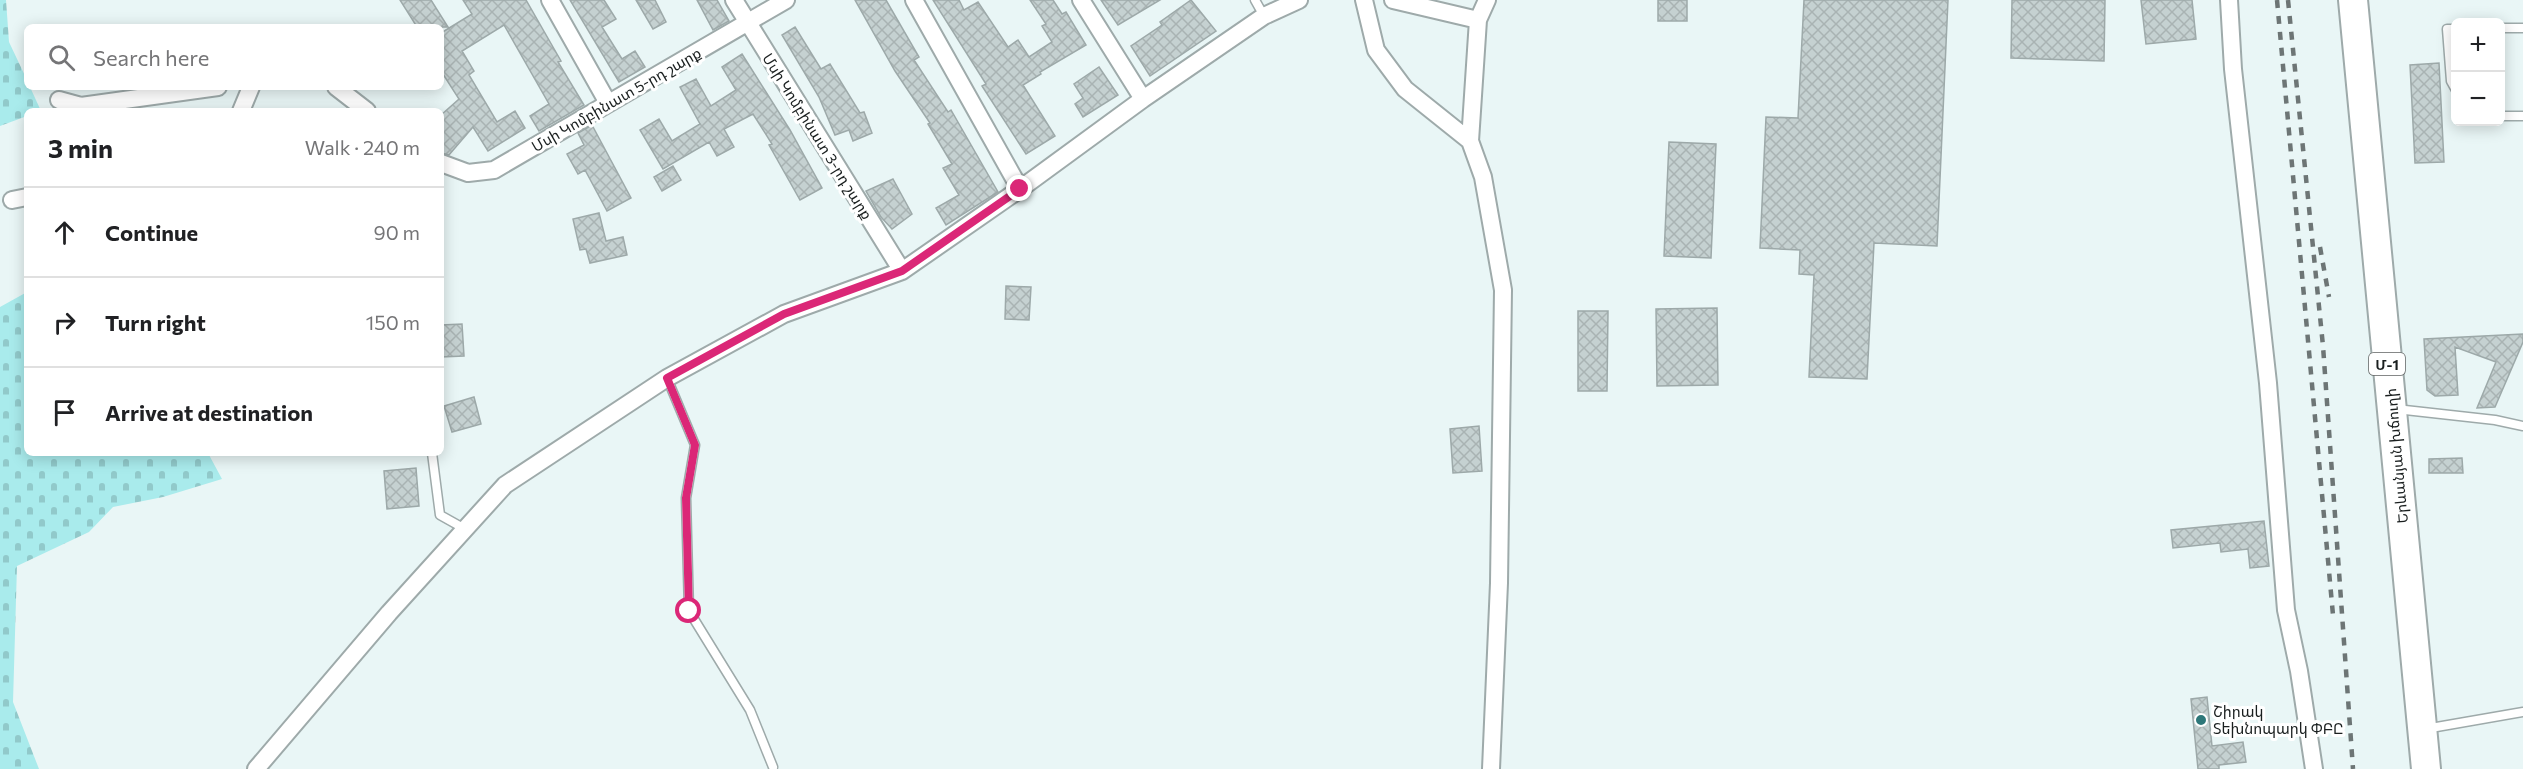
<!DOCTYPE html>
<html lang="en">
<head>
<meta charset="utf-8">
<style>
	body { margin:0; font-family:Commissioner,"Noto Sans Armenian",sans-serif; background:#f6f6f6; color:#202124 }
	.controls { position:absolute; right:18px; top:18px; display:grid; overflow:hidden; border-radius:9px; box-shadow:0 3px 15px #0003 }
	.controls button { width:54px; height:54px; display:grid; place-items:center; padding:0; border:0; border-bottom:2px solid #e0e0e0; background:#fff; color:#202124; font:30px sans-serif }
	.stop { position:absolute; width:18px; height:18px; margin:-14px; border:4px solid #db2777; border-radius:50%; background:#fff }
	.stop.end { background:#db2777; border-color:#fff; box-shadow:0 2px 6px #0008 }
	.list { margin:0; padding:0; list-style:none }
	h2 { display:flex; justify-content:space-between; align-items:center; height:78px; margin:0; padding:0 24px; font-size:26px }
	h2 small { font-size:20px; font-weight:400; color:#757577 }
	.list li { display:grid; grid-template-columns:39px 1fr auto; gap:18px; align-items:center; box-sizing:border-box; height:90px; padding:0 24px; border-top:2px solid #e0e0e0 }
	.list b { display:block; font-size:22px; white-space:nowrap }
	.list em { font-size:20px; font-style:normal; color:#757577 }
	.icon { flex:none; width:33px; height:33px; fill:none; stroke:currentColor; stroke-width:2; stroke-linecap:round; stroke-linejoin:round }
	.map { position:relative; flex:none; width:2523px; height:769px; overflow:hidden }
	.search { position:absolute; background:#fff; box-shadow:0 3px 15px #0003; left:24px; top:24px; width:420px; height:66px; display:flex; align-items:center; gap:15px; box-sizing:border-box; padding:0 21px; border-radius:9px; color:#757577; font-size:22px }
	.panel { position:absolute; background:#fff; box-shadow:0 3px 15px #0003; left:24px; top:108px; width:420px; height:348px; border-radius:9px }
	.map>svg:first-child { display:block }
	.cemetery { fill:url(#cemetery-stones) }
	.building { fill:url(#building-cross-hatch); stroke:#9da9a9; stroke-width:1.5 }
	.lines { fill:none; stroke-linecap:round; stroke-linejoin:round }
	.service-casing { stroke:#9eaaaa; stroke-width:11 }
	.minor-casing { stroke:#9eaaaa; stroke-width:20 }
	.trunk-casing { stroke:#9eaaaa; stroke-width:32 }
	.service { stroke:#fff; stroke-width:8 }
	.minor { stroke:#fff; stroke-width:16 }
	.trunk { stroke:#fff; stroke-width:28 }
	.rail { stroke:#6d7575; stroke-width:4.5; stroke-dasharray:8 8; stroke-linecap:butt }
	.route { stroke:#db2777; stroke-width:8 }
	.poi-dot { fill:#2e787a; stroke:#fff; stroke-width:2 }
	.labels { text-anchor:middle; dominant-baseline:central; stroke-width:6; stroke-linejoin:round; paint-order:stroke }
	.shield { fill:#fff; stroke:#5f6262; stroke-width:1.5 }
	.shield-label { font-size:14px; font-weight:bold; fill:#1a1f1f }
	.street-label { font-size:15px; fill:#1a1f1f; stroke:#fff }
	.poi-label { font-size:15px; fill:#1a1f1f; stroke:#fff; text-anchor:start }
</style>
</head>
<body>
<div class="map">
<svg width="2523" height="769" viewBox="0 0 2523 769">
	<defs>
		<pattern id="cemetery-stones" width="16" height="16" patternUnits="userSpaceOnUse" patternTransform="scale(1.5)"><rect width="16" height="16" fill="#a9ebec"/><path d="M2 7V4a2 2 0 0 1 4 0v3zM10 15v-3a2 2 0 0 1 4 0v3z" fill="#91c9ca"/></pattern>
		<pattern id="building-cross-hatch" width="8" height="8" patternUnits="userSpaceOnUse" patternTransform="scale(1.5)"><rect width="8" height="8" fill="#c5d1d1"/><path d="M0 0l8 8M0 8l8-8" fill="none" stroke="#a9b3b3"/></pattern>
	</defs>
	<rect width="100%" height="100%" fill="#e9f6f6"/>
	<path class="cemetery" d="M 0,0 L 6,0 L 9,42 L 27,80 L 27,87 L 30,87 L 41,111 L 27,111 L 27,116 L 0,126 Z
		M 27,292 L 27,453 L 208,453 L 222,479 L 163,497 L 113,507 L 89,532 L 17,566 L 13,702 L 39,769 L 0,769 L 0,307 Z"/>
	<path class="building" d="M 400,0 L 431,0 L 448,27 L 417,27 Z
		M 463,0 L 526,0 L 561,61 L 558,62 L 584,105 L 539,131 L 530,116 L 549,104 L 504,25 L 462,51 L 474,71 L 469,75 L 497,122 L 515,111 L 525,128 L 488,151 L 473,127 L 449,155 L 441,153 L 441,115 L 459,99 L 441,71 L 441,33 L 472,14 Z
		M 570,0 L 604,0 L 616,19 L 602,27 L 622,59 L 635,51 L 645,67 L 619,82 Z
		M 636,0 L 655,0 L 666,22 L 653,29 Z
		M 697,0 L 717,0 L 729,21 L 713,30 Z
		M 855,0 L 886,0 L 919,57 L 914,60 L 948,112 L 951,110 L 998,192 L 946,225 L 936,208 L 959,195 L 943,168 L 952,164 L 928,124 L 930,123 L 895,71 Z
		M 933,0 L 959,0 L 964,10 L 978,2 L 1008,47 L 1018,40 L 1029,57 L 1052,42 L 1042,26 L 1046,24 L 1030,0 L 1053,0 L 1062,14 L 1066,12 L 1086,45 L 1040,72 L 1041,74 L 1023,85 L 1055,136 L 1026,154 L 982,86 L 986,84 Z
		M 1101,0 L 1160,0 L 1118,25 Z
		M 1191,0 L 1216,31 L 1150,76 L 1131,46 L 1162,25 L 1160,22 Z
		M 1658,0 L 1687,0 L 1687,21 L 1658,21 Z
		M 1804,0 L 1948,0 L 1937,246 L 1874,243 L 1867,379 L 1809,377 L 1814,275 L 1799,274 L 1800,250 L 1760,248 L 1766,117 L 1798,118 Z
		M 2012,0 L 2105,0 L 2104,61 L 2011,58 Z
		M 2141,0 L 2192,0 L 2196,39 L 2146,44 Z
		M 795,27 L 821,69 L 830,64 L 860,113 L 864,112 L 872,133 L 853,141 L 849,130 L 835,135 L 819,97 L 782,35 Z
		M 742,54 L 790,130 L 822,188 L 800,200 L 769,145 L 772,144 L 753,114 L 724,129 L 734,147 L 717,156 L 709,142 L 663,169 L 640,130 L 659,119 L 672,141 L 700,124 L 680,87 L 696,79 L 711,106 L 736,90 L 722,67 Z
		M 2439,63 L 2444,162 L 2415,163 L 2410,65 Z
		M 1099,67 L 1118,95 L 1083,117 L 1075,104 L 1083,98 L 1074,84 Z
		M 592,125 L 631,198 L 607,211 L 585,170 L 578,174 L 567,154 L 584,145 L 578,133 Z
		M 1669,142 L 1716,144 L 1711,258 L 1664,256 Z
		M 673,166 L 681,180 L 662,191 L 654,177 Z
		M 893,179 L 912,214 L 892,229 L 881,217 L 866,191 Z
		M 599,213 L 606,241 L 623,237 L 627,255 L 590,263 L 586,249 L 580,250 L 573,219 Z
		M 1006,286 L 1031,287 L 1029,320 L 1005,319 Z
		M 1717,308 L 1718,385 L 1657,386 L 1656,309 Z
		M 1578,311 L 1608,311 L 1607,391 L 1578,391 Z
		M 462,324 L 464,356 L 441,357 L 441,325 Z
		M 2523,334 L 2523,342 L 2495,407 L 2477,408 L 2496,362 L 2455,347 L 2458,395 L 2435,396 L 2427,390 L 2424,339 Z
		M 474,397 L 481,424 L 452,432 L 444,406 Z
		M 1479,426 L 1482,471 L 1453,473 L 1450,429 Z
		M 2462,458 L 2463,473 L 2429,473 L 2429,459 Z
		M 416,468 L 419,506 L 387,509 L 384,471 Z
		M 2264,521 L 2269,566 L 2250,568 L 2248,549 L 2221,552 L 2220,543 L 2173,548 L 2171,530 Z
		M 2207,697 L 2212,746 L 2243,742 L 2246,762 L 2219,765 L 2219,769 L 2198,769 L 2191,699 Z"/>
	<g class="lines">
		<g class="service-casing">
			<path id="service" d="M 1255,0 L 1264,16
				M 2500,28 L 2523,28
				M 2456,29 L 2447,29 L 2451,81 L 2456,90
				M 2500,116 L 2523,116
				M 667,378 L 695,445 L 686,498 L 689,611 L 750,710 L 773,767
				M 2396,409 L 2495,420 L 2523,426
				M 432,453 L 440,515 L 465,529
				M 2425,729 L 2523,712"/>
		</g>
		<g class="minor-casing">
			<path id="minor" d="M 550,0 L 608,103
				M 734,0 L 902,271
				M 914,0 L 1020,189
				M 1081,0 L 1143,99
				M 1364,0 L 1376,50 L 1405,89 L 1470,141
				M 1393,0 L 1478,20
				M 1487,0 L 1478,20 L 1470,141 L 1483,177 L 1503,290 L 1499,583 L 1491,769
				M 2229,0 L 2233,69 L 2268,383 L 2286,610 L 2299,671 L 2314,769
				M 336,87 L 367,111
				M 59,100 L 81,106 L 218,87
				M 241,111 L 251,87
				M 441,163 L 468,173 L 494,170 L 786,0
				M 12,200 L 27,197
				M 256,769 L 389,613 L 505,485 L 667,378 L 784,314 L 902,271 L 1020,189 L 1143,99 L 1264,16 L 1299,0"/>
		</g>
		<g class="trunk-casing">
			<path id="trunk" d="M 2353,0 L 2426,769"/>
		</g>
		<use href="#service" class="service"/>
		<use href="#minor" class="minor"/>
		<use href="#trunk" class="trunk"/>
		<path class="rail" d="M 2277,0 L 2333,615
			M 2288,0 L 2323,346 L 2353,769
			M 2320,247 L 2329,297"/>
	</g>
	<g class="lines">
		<path class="route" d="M 689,611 L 686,498 L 695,445 L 667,378 L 784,314 L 902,271 L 1020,189"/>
	</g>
	<circle class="poi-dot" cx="2201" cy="720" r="6"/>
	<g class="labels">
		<rect class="shield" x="2369" y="353" width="36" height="22" rx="4.5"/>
		<g class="shield-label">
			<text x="2387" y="364">Մ-1</text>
		</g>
		<g class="street-label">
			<text transform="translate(616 99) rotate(-30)">Մսի Կոմբինատ 5-րդ շարք</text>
			<text transform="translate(818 136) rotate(58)">Մսի Կոմբինատ 3-րդ շարք</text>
			<text transform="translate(2396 456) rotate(-95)">Երևանյան խճուղի</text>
		</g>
		<g class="poi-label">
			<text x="2213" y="711">Շիրակ<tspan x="2213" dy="17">Տեխնոպարկ ՓԲԸ</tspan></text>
		</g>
	</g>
</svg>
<div class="controls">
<button>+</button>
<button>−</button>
</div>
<div class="stop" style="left:689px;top:611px"></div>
<div class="stop end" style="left:1020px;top:189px"></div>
<div class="search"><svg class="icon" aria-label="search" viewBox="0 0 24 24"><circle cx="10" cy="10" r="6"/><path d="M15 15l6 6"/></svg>Search here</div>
<section class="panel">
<h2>3 min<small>Walk · 240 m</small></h2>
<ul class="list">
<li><svg class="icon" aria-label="ahead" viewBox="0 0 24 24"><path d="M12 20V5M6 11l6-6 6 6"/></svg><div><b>Continue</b></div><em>90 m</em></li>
<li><svg class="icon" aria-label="right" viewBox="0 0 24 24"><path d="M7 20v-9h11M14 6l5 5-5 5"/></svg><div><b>Turn right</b></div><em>150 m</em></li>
<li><svg class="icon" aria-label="arrive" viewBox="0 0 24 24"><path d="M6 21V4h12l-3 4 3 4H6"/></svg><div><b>Arrive at destination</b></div></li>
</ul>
</section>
</div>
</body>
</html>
